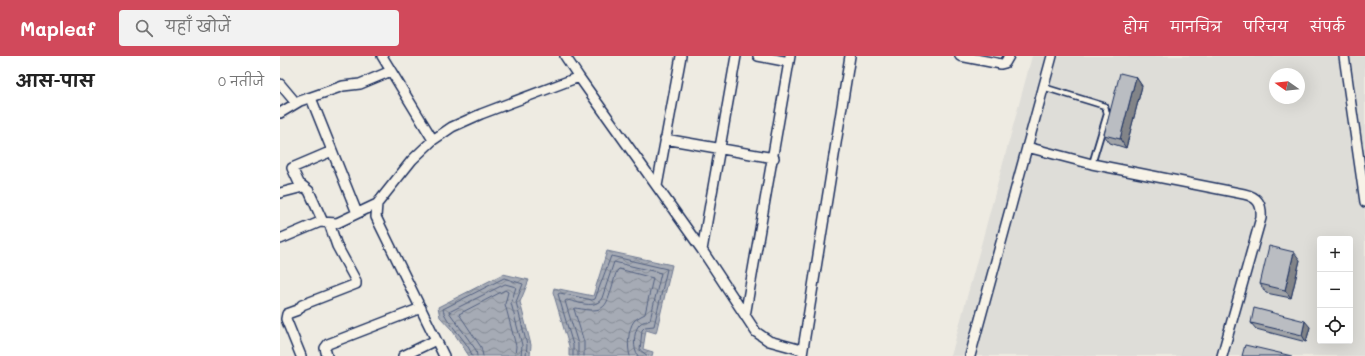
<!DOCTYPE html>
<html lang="hi">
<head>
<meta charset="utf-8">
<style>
	body { margin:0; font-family:Mali,"Playpen Sans Deva",sans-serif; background:#f2f2f2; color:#222 }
	.controls { position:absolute; right:12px; bottom:12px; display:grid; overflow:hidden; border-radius:4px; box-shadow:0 4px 16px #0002 }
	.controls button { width:36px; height:36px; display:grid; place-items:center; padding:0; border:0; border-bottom:1px solid #e0e0e0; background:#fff; color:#222; font:20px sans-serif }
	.compass { position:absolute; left:989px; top:12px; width:36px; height:36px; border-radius:50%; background:#fff; box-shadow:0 4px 16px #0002; rotate:284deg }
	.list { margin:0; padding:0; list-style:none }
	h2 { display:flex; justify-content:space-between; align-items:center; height:52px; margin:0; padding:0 16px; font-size:17px }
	h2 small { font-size:13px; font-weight:400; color:#767676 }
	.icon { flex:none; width:22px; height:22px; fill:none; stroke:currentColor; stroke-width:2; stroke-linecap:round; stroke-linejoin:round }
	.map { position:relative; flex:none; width:1085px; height:300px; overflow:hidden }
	header { display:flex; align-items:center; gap:24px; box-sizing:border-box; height:56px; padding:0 20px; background:#d1495b; color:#fff }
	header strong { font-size:19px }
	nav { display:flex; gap:22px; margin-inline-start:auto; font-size:14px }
	.search { width:280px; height:36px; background:#f2f2f2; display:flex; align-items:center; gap:10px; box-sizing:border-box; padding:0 14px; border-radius:4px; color:#767676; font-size:15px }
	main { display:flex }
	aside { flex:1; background:#fff }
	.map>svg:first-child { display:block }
	.built { fill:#deddd8; fill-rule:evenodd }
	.water { fill:url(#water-waves); stroke:#6e7992 }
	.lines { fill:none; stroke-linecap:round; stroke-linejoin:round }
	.shore { stroke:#536181; stroke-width:1 }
	.lane-casing { stroke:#1b2f5e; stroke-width:8 }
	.street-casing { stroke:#1b2f5e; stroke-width:12 }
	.lane { stroke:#f7f3e8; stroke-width:4.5 }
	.street { stroke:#f7f3e8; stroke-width:9 }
	.wall { fill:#a0a3a7; stroke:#1b2f5e }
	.shaded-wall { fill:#828488; stroke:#1b2f5e }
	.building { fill:#babdc2; stroke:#1b2f5e }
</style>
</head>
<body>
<header>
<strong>Mapleaf</strong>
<div class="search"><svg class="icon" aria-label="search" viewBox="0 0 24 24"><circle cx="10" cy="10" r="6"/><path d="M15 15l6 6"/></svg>यहाँ खोजें</div>
<nav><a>होम</a><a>मानचित्र</a><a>परिचय</a><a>संपर्क</a></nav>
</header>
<main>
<aside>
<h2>आस-पास<small>0 नतीजे</small></h2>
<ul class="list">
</ul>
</aside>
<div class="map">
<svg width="1085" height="300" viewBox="0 0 1085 300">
	<defs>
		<pattern id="water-waves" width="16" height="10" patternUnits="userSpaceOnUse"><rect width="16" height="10" fill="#a6abb5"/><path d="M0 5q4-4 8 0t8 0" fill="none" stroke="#868c96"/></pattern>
	</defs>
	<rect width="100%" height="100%" fill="#eeebe2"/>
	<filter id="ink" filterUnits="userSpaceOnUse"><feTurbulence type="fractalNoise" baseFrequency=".025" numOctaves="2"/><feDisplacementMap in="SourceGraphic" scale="8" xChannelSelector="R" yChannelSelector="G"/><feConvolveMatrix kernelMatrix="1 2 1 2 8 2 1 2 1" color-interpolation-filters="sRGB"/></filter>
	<g filter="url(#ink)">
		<path class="built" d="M 752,0 L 1085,0 L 1085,300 L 671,300 ZM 995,18 L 1019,18 L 1019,42 L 995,42 ZM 1040,183 L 1070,183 L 1070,285 L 1040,285 Z"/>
		<path class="water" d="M 327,195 L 392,209 L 376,277 L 366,274 L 363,293 L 373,296 L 372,300 L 289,300 L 289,290 L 273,236 L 274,232 L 313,240 Z
			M 223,218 L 249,224 L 240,246 L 251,289 L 250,300 L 189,300 L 172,274 L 160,261 L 158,251 Z"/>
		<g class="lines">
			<path class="shore" d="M 192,300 C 190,287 164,265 163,253 L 224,222 L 243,228 L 236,246 L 247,289 L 246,300
				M 197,300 L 196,294 L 169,256 L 225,228 L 236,231 L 231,247 L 242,289 L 241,300
				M 203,300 L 201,291 L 179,258 L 225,234 L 228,236 L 225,248 L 236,290 L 235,300
				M 293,300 L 293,289 L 278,238 L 280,237 L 312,244 L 315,243 L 331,200 L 387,213 L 374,270 L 365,271 L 362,274 L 360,294 L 368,300
				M 298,300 L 298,288 L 285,245 L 287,244 C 298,246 315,254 322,242 L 334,206 L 381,217 L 370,264 C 366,266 362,265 359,269 C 353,276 353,294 358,300
				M 304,300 L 304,286 L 294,253 L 296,252 C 327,258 326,251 334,224 C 335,220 336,215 339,213 L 373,222 L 365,258 C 361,260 357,262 354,265 C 348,273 347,291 350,300"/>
			<g class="lane-casing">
				<path id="lane" d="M 763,31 L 825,50 L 827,58 L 812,108"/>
			</g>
			<g class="street-casing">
				<path id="street" d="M 102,0 L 153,84
					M 478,0 L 509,6
					M 680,0 L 721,8 L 725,7 L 729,0
					M 1064,0 L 1085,146
					M 299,21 L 422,194 L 476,276 L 489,285 L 522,294
					M 0,28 L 16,47
					M 31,42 L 77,157
					M 0,57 L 20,45 L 63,30 L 80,28 L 111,15
					M 385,83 L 494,102
					M 747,91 L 812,108 L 964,138 C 978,141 982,148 981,162 L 942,300
					M 377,130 L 401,0
					M 0,137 L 23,131
					M 43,166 L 29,135 L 19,127 L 12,112 L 52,95
					M 0,183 L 40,166 L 57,167 L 97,148
					M 422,194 L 456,0
					M 465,260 L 510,0
					M 522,299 L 570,0
					M 21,300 L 6,263 L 7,258 L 18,254 L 22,249 L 76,228 L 76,225 L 57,190 L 49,167
					M 47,300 L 45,292 L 48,288 L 141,252
					M 123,300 L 156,284
					M 164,300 L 96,161 L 97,148 L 132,104 L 153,84 L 172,71 L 201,58 L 299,21 L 285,0
					M 690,300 L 772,0"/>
			</g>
			<use href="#lane" class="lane"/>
			<use href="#street" class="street"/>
		</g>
		<path class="wall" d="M 856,21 L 862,30 L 846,92 L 830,87 L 824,79 Z
			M 1020,204 L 1011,242 L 986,237 L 980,228 Z
			M 971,267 L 1030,271 L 1026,286 L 976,273 Z"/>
		<path class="shaded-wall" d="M 856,21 L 862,30 L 846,92 L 840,83 Z
			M 1014,196 L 1020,204 L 1011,242 L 1005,234 Z
			M 1025,265 L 1030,271 L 1026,286 L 1022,279 Z"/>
		<path class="building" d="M 840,17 L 856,21 L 840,83 L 824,79 Z
			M 989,190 L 1014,196 L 1005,234 L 980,228 Z
			M 974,252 L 1025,265 L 1022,279 L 971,267 Z
			M 965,289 L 1012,300 L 962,300 Z"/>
	</g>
</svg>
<div class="controls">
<button>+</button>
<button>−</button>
<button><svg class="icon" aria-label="locate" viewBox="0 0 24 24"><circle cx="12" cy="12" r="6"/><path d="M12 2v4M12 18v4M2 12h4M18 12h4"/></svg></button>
</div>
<svg class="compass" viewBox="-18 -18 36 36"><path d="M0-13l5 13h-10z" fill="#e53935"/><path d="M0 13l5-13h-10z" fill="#767676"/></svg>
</div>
</main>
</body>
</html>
